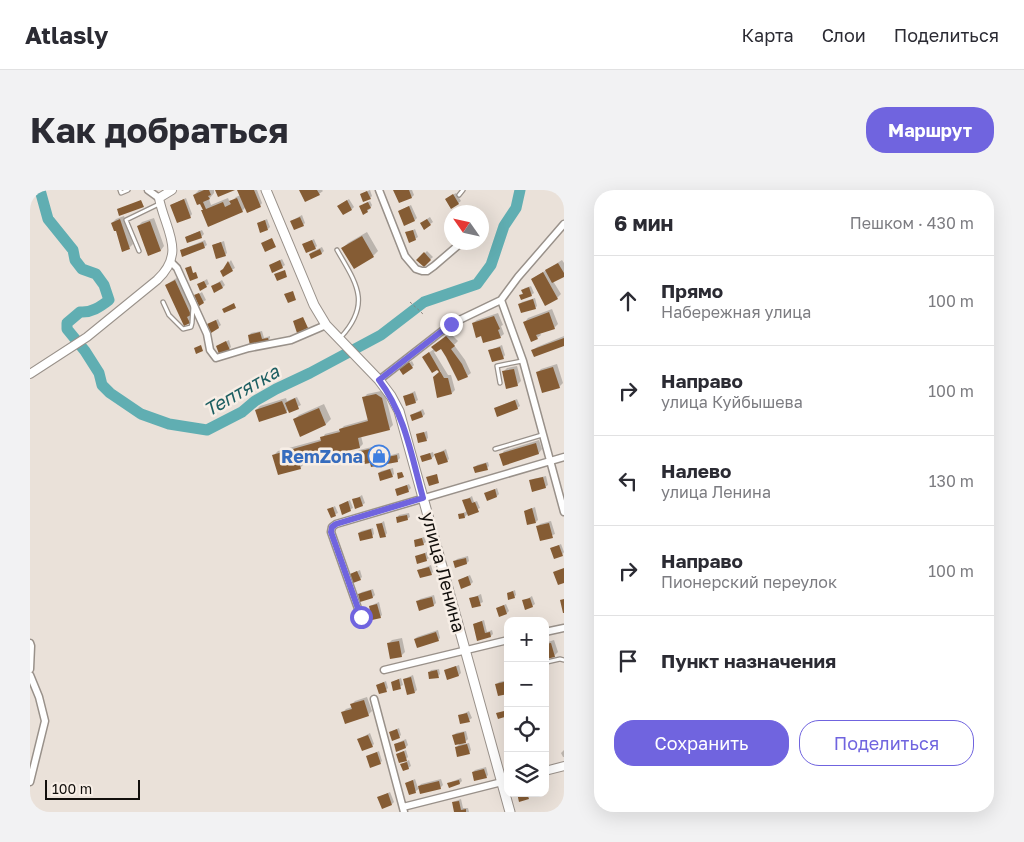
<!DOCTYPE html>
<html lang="ru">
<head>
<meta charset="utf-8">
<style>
	body { margin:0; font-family:"Golos Text",sans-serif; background:#f2f2f3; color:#2b2b33 }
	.controls { position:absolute; right:15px; bottom:15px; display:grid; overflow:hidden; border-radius:10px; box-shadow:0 5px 20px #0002 }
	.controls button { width:45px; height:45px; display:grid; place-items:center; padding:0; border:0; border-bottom:1px solid #e1e1e2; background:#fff; color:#2b2b33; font:25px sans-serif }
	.compass { position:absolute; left:414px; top:15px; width:45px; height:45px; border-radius:50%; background:#fff; box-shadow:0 5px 20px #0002; rotate:304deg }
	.scale { position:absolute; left:15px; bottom:12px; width:95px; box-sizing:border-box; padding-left:5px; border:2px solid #120f0c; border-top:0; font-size:14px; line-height:18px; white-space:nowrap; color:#120f0c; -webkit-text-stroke:4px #f7eee6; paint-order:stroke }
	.stop { position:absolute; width:15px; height:15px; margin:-11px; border:4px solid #7064df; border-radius:50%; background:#fff }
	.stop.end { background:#7064df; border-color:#fff; box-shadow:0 1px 5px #0008 }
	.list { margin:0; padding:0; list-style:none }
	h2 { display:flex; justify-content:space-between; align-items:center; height:65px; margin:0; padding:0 20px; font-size:21px }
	h2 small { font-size:16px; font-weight:400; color:#7c7c81 }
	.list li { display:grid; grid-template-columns:32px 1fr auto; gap:15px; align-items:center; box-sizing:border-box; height:90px; padding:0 20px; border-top:1px solid #e1e1e2 }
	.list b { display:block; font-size:19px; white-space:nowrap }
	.list p { margin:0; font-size:16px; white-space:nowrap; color:#7c7c81 }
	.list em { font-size:16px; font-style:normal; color:#7c7c81 }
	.actions { display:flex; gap:10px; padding:15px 20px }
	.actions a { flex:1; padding:11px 0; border:1px solid #7064df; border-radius:20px; text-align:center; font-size:18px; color:#7064df }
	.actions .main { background:#7064df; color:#fff }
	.icon { flex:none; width:28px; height:28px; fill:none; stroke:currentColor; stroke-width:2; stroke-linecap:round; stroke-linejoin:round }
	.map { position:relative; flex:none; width:534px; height:622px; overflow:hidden; border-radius:20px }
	header { display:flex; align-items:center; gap:30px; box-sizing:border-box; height:70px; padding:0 25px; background:#fff; border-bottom:1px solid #e1e1e2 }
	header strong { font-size:24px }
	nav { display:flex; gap:28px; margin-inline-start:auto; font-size:18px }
	.intro { display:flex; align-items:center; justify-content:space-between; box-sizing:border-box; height:120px; padding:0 30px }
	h1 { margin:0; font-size:35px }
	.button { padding:12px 22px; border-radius:20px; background:#7064df; color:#fff; font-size:18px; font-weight:700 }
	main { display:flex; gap:30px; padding:0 30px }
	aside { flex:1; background:#fff; border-radius:20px; box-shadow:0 5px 20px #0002 }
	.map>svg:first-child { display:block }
	.shadow { fill:#0003 }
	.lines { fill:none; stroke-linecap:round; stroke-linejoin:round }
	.river { stroke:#60aeb2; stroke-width:11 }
	.building { fill:#855c34 }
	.service-casing { stroke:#99918a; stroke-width:5.5 }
	.minor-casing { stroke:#99918a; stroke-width:9 }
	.tertiary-casing { stroke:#99918a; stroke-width:10 }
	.secondary-casing { stroke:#99918a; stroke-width:11 }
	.path { stroke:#89837d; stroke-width:1; stroke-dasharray:2.5 2.5; stroke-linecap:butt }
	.service { stroke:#fff; stroke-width:3 }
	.minor { stroke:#fff; stroke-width:6 }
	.tertiary { stroke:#fff; stroke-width:8 }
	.secondary { stroke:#fff; stroke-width:9 }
	.route { stroke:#7064df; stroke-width:6 }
	.labels { text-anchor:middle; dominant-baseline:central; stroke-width:5; stroke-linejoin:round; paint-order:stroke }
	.shop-label { font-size:18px; font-weight:bold; fill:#366cbe; stroke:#f7eee6; text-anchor:end }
	.street-label { font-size:18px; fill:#120f0c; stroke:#f7eee6 }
	.water-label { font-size:19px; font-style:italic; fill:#1d5f62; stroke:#f7eee6 }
</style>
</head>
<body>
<header>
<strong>Atlasly</strong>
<nav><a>Карта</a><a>Слои</a><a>Поделиться</a></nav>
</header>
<div class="intro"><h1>Как добраться</h1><a class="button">Маршрут</a></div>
<main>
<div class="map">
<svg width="534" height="622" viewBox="0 0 534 622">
	<rect width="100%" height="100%" fill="#eae1d9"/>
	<path class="shadow" d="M 169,0 L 184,0 L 184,3 L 179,9 L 181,15 L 198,8 L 200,13 L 206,7 L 211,5 L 209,0 L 227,0 L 232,13 L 230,16 L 216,17 L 212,21 L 172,21 L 174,19 L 164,5 Z
		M 270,0 L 292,0 L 293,1 L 289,4 Z
		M 340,0 L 342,6 L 340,8 L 331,4 Z
		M 365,0 L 382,0 L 384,5 L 382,7 Z
		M 426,3 L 431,11 L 422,18 L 419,7 Z
		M 156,8 L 162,24 L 160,27 L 141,15 Z
		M 319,9 L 324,17 L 322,19 L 311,14 Z
		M 340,11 L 342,15 L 340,19 L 334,23 L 333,14 Z
		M 381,15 L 387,28 L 385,30 L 369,21 Z
		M 272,25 L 275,33 L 273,35 L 261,31 Z
		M 94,26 L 103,54 L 100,57 L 92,60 L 87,39 L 82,33 L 86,29 Z
		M 400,27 L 403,32 L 395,38 L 394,31 Z
		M 124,28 L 134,56 L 131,60 L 119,64 L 108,36 L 112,32 Z
		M 237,29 L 240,37 L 238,39 L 228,33 Z
		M 385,39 L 388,47 L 385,49 L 377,43 Z
		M 172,40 L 174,44 L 171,47 L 156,47 Z
		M 337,42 L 348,61 L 343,66 L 313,58 L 318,53 Z
		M 284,49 L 287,56 L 285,58 L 274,54 Z
		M 175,50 L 177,55 L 174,57 L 151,60 Z
		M 194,51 L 197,63 L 195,65 L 183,55 Z
		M 292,57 L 294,61 L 292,63 L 282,68 L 280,64 L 282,62 Z
		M 397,61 L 403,67 L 394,75 L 388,70 Z
		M 252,69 L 255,75 L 252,77 L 241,75 Z
		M 201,70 L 205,78 L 193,85 L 195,78 Z
		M 532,70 L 534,73 L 534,85 L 523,91 L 531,104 L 527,108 L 502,89 Z
		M 148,87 L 164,120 L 161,124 L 163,128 L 155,134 L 136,95 Z
		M 177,89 L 179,94 L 171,99 L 169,94 Z
		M 192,90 L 195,95 L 193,97 L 182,96 Z
		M 501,96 L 504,103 L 501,105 L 490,105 L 494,103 L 493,100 L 495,98 Z
		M 172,102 L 176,110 L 173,112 L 166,106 Z
		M 505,108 L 507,116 L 505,118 L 490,114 L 492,112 Z
		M 522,119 L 528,134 L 524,138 L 510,143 L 511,145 L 507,148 L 495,132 L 498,128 Z
		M 468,123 L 473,135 L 471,136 L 474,144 L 470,147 L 452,145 L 443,133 L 447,130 Z
		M 188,129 L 191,135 L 185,140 L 178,134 Z
		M 232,141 L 234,148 L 240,146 L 240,148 L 238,150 L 221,155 L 219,146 L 221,143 Z
		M 420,143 L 428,151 L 424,155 L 435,170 L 441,183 L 437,186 L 411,157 L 404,162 L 418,185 L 421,185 L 425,200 L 422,203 L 408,183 L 411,182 L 397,164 L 404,159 L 406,154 Z
		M 534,146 L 534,154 L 505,165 L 503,160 L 507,157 Z
		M 199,150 L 201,157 L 199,159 L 187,156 Z
		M 472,155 L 475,165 L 473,168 L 459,161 Z
		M 382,171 L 384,175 L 382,177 L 373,177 Z
		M 527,174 L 533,193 L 529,197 L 507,183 L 511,179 Z
		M 487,176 L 491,191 L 487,195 L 473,182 L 477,178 Z
		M 351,201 L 355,204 L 363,235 L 359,239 L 331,246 L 333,254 L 330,257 L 273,270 L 274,274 L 270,278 L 244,265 L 248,261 L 292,249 L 295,244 L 310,240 L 314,236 L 339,229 L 334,208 L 337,204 Z
		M 385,201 L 388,210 L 385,212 L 375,206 Z
		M 267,207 L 271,215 L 259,221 L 259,219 L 256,222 L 226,220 L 230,216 L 256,208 L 257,211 Z
		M 487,209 L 490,216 L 487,218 L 465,218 Z
		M 294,214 L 301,229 L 296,234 L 271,245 L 264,230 L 269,225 Z
		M 393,219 L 395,224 L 393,226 L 381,225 Z
		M 397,241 L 398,248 L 396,250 L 387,245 Z
		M 509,250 L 512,259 L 509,263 L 471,265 L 474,261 Z
		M 351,255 L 354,267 L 369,263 L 370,268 L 368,270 L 342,276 L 341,271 L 327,262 L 329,260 Z
		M 416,259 L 419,269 L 417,271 L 406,264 Z
		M 403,262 L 404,266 L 402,268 L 392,266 Z
		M 458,272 L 459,276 L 457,278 L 445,277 L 447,275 Z
		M 363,278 L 364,284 L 362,286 L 349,283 L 351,281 Z
		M 516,286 L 518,295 L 515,297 L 501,291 L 503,289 Z
		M 379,294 L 381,298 L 378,301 L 366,300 Z
		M 467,298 L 469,304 L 467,306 L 456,304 Z
		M 332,305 L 335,313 L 332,315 L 324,310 Z
		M 442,306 L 444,312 L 447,311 L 450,318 L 438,323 L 435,327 L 429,325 L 437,321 L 434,311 Z
		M 320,310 L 323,318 L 313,323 L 310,315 Z
		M 305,316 L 308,323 L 301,326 L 299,319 Z
		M 505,317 L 508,330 L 506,332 L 495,321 Z
		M 379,323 L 380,327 L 377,329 L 367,328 L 369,325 Z
		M 354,331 L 357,343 L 355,346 L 348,335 Z
		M 521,331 L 525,344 L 511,350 L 508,336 L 510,334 Z
		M 343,338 L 344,344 L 342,346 L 329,343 L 331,341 Z
		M 394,347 L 396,352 L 393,354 L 385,350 Z
		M 531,354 L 534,362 L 532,365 L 521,359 Z
		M 397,362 L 399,368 L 396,370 L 386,367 Z
		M 438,366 L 439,371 L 437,373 L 424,372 L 427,369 Z
		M 401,375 L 403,382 L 401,384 L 389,380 Z
		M 330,380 L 332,387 L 330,389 L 321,384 Z
		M 440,385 L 443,392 L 441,394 L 429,390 Z
		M 343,399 L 345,405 L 343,407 L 329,404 L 332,402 Z
		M 485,400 L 486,405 L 484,407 L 478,403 Z
		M 451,404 L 453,412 L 443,417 L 440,409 Z
		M 404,405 L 406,413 L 404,415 L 388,411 L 390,409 Z
		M 502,406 L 505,414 L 502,416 L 494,411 Z
		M 349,412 L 352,425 L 350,427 L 340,416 Z
		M 476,414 L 479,421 L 477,423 L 468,418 Z
		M 490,427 L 491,431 L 482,431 L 483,430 Z
		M 454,430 L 457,442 L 462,440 L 463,444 L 461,446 L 448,450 L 444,434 Z
		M 408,440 L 410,448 L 408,450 L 385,449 L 387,447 Z
		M 372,448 L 375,462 L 371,466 L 358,454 L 362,450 Z
		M 524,450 L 528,462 L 524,466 L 516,468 L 515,453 Z
		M 429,475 L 431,483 L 429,485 L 416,480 Z
		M 409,479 L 410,484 L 408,486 L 399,483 L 401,480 Z
		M 383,485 L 387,500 L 385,502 L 374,489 Z
		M 371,488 L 373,495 L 364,499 L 362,492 Z
		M 478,490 L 478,503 L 467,494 L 469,492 Z
		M 356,491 L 358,498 L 356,500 L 347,495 Z
		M 337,507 L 342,521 L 338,525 L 313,522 L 316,519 L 322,517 L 322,514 L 325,511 Z
		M 439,521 L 442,528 L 439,530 L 429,526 Z
		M 369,538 L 371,545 L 369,547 L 360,542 Z
		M 436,541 L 438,549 L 433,554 L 439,553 L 441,560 L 439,563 L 426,558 L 431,552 L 424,545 L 426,543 Z
		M 515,541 L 518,550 L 515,552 Z
		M 340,543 L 344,554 L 342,556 L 329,549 Z
		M 376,549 L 378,555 L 376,557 L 365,554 Z
		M 376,560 L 378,567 L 376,569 L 367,564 Z
		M 534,560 L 534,567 L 533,567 L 531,563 Z
		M 349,561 L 352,571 L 350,573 L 338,566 Z
		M 379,570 L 381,576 L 378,578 L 372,574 Z
		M 456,577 L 458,585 L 456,587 L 443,582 L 445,580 Z
		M 431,588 L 432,591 L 430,593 L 419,596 L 419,594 L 421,592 Z
		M 385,589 L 388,598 L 391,594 L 411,589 L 413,595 L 410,598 L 390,598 L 386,601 L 379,603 L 376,593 Z
		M 360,602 L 364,612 L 362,614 L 349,607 Z
		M 431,609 L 433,618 L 438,618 L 439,622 L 425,622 L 423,612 Z"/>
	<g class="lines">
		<path class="river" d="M 10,0 L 18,29 L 43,60 L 45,70 L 52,79 L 66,84 L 74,95 L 79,110 C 70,117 61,123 50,122 L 37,133 L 37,139 L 55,161 L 69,183 L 72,195 L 80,203 L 111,224 L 139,234 L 177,240 L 212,222 L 225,211 L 246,199 L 280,183 L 351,145 L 394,112 L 447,94 L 461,75 L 474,36 L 486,18 L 490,0"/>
	</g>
	<path class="building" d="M 174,0 L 179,0 L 181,5 L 178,6 L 180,9 L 173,12 L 176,19 L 193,12 L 195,17 L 201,14 L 199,11 L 207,8 L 213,22 L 178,37 L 171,20 L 173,20 L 170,14 L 167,15 L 163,5 Z
		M 185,0 L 205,0 L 188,7 Z
		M 207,0 L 224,0 L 231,17 L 217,23 Z
		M 269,0 L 287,0 L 290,5 L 275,12 Z
		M 363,0 L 379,0 L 382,8 L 369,13 Z
		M 337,1 L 341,9 L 333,12 L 330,4 Z
		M 423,4 L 429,14 L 421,19 L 415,9 Z
		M 154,9 L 161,28 L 147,33 L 140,15 Z
		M 111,10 L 114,17 L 89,26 L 87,19 Z
		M 317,10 L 322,20 L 313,25 L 307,16 Z
		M 338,12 L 341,18 L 337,20 L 338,22 L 333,25 L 329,16 Z
		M 379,16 L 385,31 L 374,36 L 368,21 Z
		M 270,27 L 274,36 L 264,40 L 260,31 Z
		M 90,29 L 100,59 L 92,62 L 86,41 L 84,41 L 81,33 Z
		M 397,29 L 401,35 L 394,40 L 390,33 Z
		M 235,30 L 238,40 L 230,43 L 227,33 Z
		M 120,31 L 131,61 L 118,66 L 107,36 Z
		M 383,40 L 386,50 L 379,53 L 375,42 Z
		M 170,41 L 172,48 L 157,53 L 155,47 Z
		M 332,46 L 344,67 L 324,79 L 311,58 Z
		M 242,48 L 246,57 L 235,62 L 231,53 Z
		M 282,50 L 286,59 L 276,63 L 272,54 Z
		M 173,52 L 175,58 L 152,67 L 150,60 Z
		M 191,52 L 196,66 L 186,69 L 182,55 Z
		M 290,59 L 292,64 L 281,69 L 279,64 Z
		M 394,62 L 401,70 L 394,77 L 386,70 Z
		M 250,70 L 253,78 L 242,83 L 239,75 Z
		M 198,71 L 203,81 L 193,87 L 190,81 L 193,79 Z
		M 528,73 L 534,83 L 534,87 L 522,93 L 515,80 Z
		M 161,76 L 163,83 L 166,82 L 168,88 L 160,91 L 155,78 Z
		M 255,80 L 257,87 L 247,91 L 244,84 Z
		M 513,82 L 528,109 L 515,116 L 501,89 Z
		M 145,90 L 161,125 L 157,127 L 160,133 L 154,136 L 135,95 Z
		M 174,91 L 177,97 L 170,101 L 167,94 Z
		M 190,92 L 193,98 L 184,103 L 181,96 Z
		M 499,97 L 502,106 L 491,110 L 489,105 L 493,104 L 491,100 Z
		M 263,101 L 266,110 L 258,113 L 254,104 Z
		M 169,103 L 174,113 L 169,116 L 164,105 Z
		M 503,109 L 506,119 L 491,123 L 488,114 Z
		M 204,113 L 206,118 L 194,123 L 192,119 Z
		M 519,122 L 525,139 L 506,145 L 508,149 L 501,152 L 493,132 Z
		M 464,126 L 470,139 L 468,140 L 471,148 L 453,153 L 451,146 L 446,148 L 442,133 Z
		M 273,127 L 278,138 L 267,143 L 263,131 Z
		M 186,130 L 189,138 L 181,143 L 177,134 Z
		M 230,142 L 232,149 L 238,148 L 239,151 L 220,156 L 218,145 Z
		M 416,146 L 425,156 L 421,159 L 432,174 L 438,187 L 428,191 L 416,167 L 411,159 L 406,162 L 401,157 Z
		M 534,148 L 534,156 L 504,167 L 501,160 Z
		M 196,151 L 200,160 L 189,164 L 186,156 Z
		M 171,155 L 173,161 L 166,164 L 164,158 Z
		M 470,157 L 474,169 L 462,172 L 458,160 Z
		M 399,162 L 414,188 L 418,188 L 422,204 L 407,208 L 403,187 L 409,182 L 407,180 L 402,183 L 392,167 Z
		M 379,172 L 383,178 L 373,185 L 369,179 Z
		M 523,177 L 530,198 L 512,203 L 506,182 Z
		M 484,179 L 488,196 L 476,199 L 472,181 Z
		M 383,203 L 386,213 L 376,216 L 373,206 Z
		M 346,204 L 352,208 L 360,240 L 328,248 L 330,258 L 269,272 L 271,279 L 248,285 L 242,265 L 291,251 L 290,247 L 310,242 L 309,239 L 338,231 L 332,207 Z
		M 265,208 L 269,219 L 259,223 L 255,213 Z
		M 485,210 L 488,219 L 467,227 L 464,218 Z
		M 252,211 L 257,223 L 229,232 L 225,220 Z
		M 289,218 L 296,235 L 270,247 L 263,229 Z
		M 391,221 L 393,227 L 382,231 L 380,225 Z
		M 394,242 L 397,251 L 388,253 L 386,244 Z
		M 506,253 L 509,264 L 473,276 L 469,264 Z
		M 349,257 L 352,268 L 367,265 L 368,272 L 341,277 L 340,273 L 329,275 L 326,262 Z
		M 414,261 L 418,272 L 408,275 L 404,264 Z
		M 400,263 L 402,269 L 392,272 L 390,266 Z
		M 456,273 L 458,280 L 445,283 L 443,277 Z
		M 360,279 L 363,287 L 350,291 L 348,283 Z
		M 372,282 L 374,287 L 368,289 L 367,283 Z
		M 407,284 L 409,293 L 399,296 L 396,287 Z
		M 513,287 L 516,298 L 502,302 L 499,290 Z
		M 377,295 L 379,302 L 367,306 L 365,299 Z
		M 465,299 L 467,307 L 457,311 L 454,303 Z
		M 330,307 L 333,316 L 325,319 L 322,309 Z
		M 440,308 L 442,313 L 445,312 L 449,322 L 438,326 L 432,310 Z
		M 318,311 L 321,321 L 312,325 L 309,315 Z
		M 303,317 L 306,326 L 301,328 L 297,319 Z
		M 502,318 L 506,333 L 497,335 L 494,321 Z
		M 434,323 L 435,328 L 429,329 L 428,324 Z
		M 377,325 L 378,330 L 367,333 L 366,327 Z
		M 352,333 L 356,347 L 350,348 L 346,334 Z
		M 519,333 L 523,348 L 510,351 L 506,336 Z
		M 341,339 L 343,348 L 330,351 L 328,343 Z
		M 392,348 L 394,355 L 385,357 L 384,350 Z
		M 529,355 L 533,366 L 524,369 L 520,358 Z
		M 395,363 L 397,371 L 387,374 L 385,366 Z
		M 436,368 L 437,374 L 425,378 L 423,371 Z
		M 399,377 L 402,385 L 390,388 L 387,380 Z
		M 534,378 L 534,393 L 528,395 L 523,382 Z
		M 327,381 L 331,390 L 323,393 L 320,384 Z
		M 438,386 L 441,395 L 431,399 L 428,390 Z
		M 341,400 L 343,408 L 330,412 L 328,404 Z
		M 483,401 L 485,408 L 478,410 L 477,403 Z
		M 448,406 L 451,416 L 442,418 L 439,408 Z
		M 402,407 L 404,416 L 389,421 L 386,411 Z
		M 500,408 L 503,417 L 495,420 L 492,410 Z
		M 534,409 L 534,423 L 533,423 L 530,410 Z
		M 347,414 L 351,428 L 342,430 L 339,416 Z
		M 474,415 L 477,424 L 469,427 L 466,418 Z
		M 452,431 L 455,443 L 460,442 L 461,447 L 447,451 L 443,434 Z
		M 406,442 L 409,451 L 387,458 L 384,449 Z
		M 369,451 L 372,467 L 360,469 L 357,453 Z
		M 521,453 L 525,467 L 516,469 L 515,454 Z
		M 426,476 L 429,486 L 417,490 L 414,480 Z
		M 407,480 L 409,488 L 399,489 L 398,482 Z
		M 381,487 L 385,503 L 377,505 L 373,489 Z
		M 369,489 L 371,499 L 363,501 L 361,492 Z
		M 478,491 L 478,504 L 468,506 L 465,494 Z
		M 354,492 L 357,502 L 349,504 L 346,495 Z
		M 334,510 L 339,526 L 315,534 L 311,522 L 322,519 L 320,514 Z
		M 478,520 L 478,526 L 468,529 L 466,523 Z
		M 437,523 L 440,532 L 430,534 L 428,525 Z
		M 367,539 L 370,548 L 362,551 L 359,542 Z
		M 434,542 L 436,553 L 425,555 L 422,545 Z
		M 338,545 L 343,557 L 332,561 L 327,549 Z
		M 374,551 L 376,558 L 366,562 L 364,554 Z
		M 437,554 L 440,564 L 427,567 L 425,557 Z
		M 374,561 L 377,571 L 369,573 L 366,564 Z
		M 347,562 L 351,574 L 340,578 L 336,566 Z
		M 377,572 L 379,579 L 373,581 L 370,574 Z
		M 454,579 L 457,588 L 444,591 L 442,582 Z
		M 383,590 L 386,603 L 379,605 L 375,593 Z
		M 429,590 L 430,594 L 419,598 L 417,593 Z
		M 409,591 L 411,599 L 390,604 L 388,596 Z
		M 358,603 L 362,615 L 352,619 L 347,607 Z
		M 487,603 L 497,603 L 499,609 L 489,612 Z
		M 429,611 L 431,620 L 436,619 L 436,622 L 424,622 L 422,612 Z"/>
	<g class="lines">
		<g class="service-casing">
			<path id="service" d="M 90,0 L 91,3 L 98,0
				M 429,5 L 433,0
				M 307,60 C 326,93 342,113 311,147
				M 109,61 L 96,30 L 129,14
				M 133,112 L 139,125 L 153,139 L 161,137 L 162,133 L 163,116
				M 470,193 L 467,176 L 492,171
				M 465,259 L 512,245
				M 517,472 L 530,469 L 534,470"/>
		</g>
		<g class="minor-casing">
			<path id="minor" d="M 118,0 L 129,8
				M 349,0 L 375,66 L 386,79 L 392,81 L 397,81 L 404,76 L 432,52
				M 141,72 L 147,78 L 177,144 L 180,160 L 186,168 L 219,158 L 261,150 L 296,135
				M 471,110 L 493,171 L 534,322
				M 349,190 L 421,134 L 471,110 L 488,87 L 534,34
				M 331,427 L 301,342 L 302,337 L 306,334 L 534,267
				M 515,442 L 534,438
				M 0,453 L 1,456 L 0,479
				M 354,480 L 478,450
				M 0,485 L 9,507 L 15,531 L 0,592
				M 344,509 L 374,622
				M 373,617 L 472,592"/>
		</g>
		<g class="tertiary-casing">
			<path id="tertiary" d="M 0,184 L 57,147 L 127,90 C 157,62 135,40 129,8 L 142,0
				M 515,581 L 534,576"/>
		</g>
		<g class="secondary-casing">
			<path id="secondary" d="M 236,0 L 284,115 L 296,135 L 349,190 L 361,206 L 369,221 L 480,622"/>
		</g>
		<path class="path" d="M 380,112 L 393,124"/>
		<use href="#service" class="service"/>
		<use href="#minor" class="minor"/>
		<use href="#tertiary" class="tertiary"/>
		<use href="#secondary" class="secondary"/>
	</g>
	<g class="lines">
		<path class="route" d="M 331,427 L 301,342 L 302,337 L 306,334 L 393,308 C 382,268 375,224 349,190 L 421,134"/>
	</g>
	<defs>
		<g id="shop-ring" transform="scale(1.125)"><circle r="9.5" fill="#f7eee6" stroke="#3f7fe0" stroke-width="1.5"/><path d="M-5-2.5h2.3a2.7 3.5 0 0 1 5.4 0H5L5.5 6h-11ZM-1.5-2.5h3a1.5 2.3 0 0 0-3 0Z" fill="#3f7fe0"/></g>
	</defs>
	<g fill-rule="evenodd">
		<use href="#shop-ring" x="349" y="266"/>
	</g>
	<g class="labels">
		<g class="shop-label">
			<text x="333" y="266">RemZona</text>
		</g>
		<g class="street-label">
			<text transform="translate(414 382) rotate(75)">улица Ленина</text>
		</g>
		<g class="water-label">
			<text transform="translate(211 200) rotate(-30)">Тептятка</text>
		</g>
	</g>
</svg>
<div class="controls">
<button>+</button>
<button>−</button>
<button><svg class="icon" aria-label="locate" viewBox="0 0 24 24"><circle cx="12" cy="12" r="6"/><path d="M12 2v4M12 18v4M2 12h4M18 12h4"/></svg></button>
<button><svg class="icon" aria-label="layers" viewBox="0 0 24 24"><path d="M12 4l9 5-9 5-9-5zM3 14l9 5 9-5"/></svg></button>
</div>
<svg class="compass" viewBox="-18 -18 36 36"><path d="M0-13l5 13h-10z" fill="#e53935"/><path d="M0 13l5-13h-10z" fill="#7c7c81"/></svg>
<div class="scale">100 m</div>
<div class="stop" style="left:331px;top:427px"></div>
<div class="stop end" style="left:421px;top:134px"></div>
</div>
<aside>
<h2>6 мин<small>Пешком · 430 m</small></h2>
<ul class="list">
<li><svg class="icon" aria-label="ahead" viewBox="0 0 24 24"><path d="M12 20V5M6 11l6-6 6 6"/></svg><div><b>Прямо</b><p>Набережная улица</p></div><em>100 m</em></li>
<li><svg class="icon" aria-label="right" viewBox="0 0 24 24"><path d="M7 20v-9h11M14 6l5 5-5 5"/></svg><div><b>Направо</b><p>улица Куйбышева</p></div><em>100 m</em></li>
<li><svg class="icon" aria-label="left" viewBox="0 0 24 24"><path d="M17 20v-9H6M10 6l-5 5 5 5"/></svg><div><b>Налево</b><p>улица Ленина</p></div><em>130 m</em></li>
<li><svg class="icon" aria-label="right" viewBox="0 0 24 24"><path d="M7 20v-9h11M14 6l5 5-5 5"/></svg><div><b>Направо</b><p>Пионерский переулок</p></div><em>100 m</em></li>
<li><svg class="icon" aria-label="arrive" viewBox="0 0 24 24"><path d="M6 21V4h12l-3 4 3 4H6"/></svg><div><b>Пункт назначения</b></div></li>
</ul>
<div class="actions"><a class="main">Сохранить</a><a>Поделиться</a></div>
</aside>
</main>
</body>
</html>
